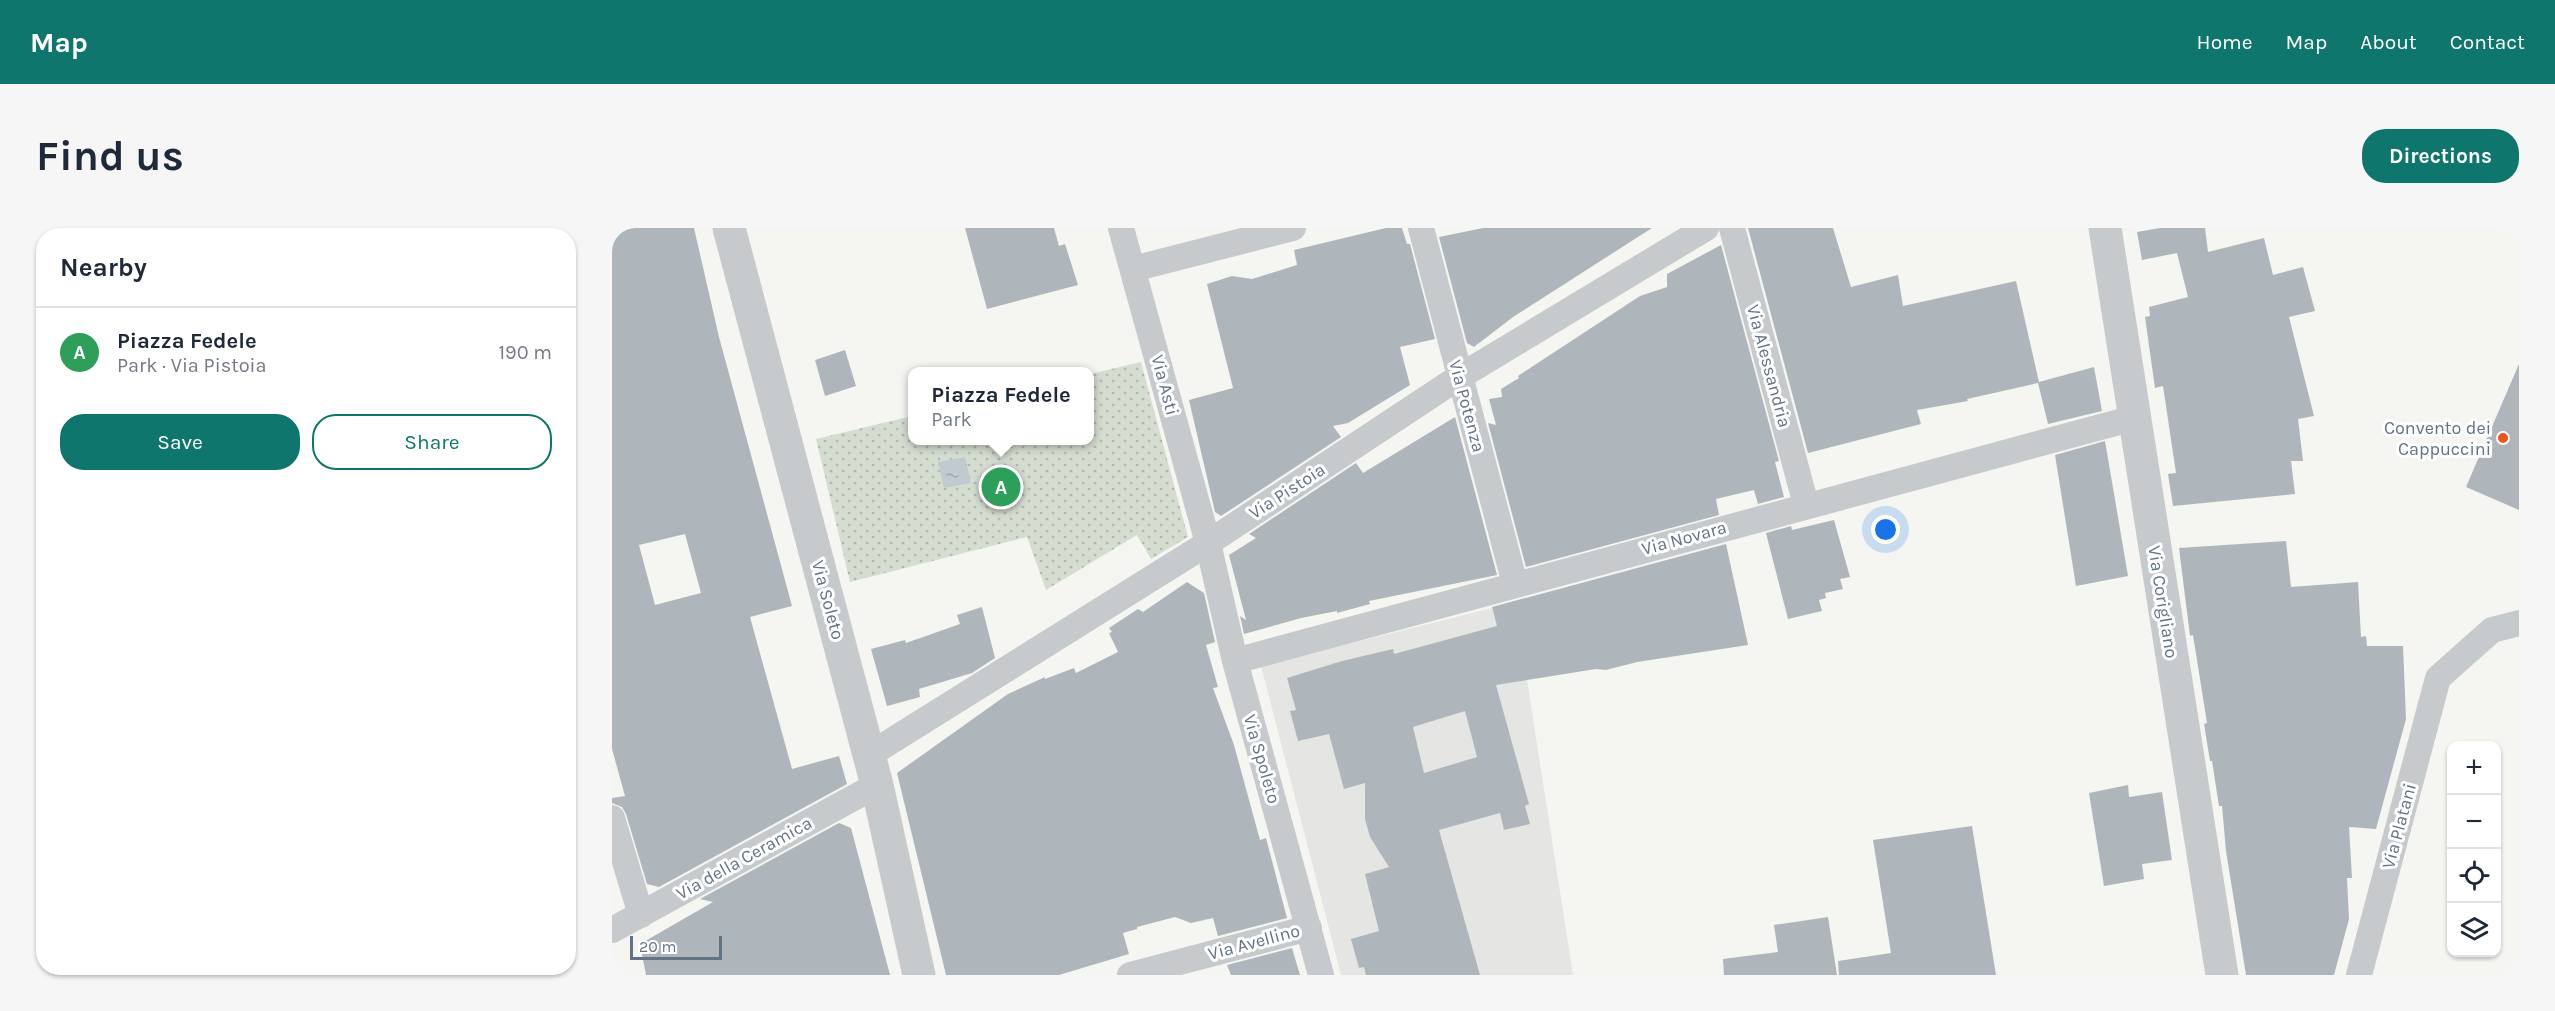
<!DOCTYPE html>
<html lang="en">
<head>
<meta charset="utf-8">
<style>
	body { margin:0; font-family:Karla,sans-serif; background:#f6f6f7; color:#1f2937 }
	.controls { position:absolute; right:18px; bottom:18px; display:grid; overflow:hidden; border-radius:12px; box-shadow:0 2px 4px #0004 }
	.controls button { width:54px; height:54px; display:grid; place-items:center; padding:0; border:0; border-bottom:2px solid #e0e1e3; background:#fff; color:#1f2937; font:30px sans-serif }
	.scale { position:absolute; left:18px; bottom:15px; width:92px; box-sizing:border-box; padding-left:6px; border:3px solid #627384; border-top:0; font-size:16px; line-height:21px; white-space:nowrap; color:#627384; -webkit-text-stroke:4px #fff; paint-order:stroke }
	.you { position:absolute; left:1274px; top:302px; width:21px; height:21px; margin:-15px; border:4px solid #fff; border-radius:50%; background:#1a73e8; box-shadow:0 0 0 9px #1a73e833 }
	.badge { display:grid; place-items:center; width:39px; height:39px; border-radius:50%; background:#0f766e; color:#fff; font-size:20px; font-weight:700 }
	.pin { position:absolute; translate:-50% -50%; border:3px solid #fff; box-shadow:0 2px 6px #0006 }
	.popup { position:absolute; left:296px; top:139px; width:186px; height:78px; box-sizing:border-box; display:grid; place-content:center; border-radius:12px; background:#fff; filter:drop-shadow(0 2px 4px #0005); font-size:20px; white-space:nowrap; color:#747a83 }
	.popup b { font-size:22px; color:#1f2937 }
	.popup::after { content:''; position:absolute; left:50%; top:100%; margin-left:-12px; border:12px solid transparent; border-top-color:#fff }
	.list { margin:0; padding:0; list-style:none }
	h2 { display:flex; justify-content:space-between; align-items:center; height:78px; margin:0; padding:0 24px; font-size:26px }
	h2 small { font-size:20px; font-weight:400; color:#747a83 }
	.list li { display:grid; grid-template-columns:39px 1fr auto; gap:18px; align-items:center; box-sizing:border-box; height:90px; padding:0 24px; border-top:2px solid #e0e1e3 }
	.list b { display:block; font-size:22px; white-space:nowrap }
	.list p { margin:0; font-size:20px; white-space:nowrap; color:#747a83 }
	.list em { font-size:20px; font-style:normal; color:#747a83 }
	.actions { display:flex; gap:12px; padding:18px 24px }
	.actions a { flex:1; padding:14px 0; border:2px solid #0f766e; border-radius:24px; text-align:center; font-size:21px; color:#0f766e }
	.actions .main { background:#0f766e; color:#fff }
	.icon { flex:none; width:33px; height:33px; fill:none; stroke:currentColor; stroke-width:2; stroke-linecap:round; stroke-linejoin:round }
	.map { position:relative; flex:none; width:1907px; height:747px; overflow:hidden; border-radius:24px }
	header { display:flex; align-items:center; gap:36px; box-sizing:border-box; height:84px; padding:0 30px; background:#0f766e; color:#fff }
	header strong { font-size:28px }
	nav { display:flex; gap:33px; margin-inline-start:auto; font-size:21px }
	.intro { display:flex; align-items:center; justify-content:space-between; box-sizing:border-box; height:144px; padding:0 36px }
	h1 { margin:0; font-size:42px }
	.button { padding:15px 27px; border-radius:24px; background:#0f766e; color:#fff; font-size:21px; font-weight:700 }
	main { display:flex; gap:36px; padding:0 36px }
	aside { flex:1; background:#fff; border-radius:24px; box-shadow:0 2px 4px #0004 }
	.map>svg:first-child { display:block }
	.built { fill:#e5e6e4 }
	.grass { fill:url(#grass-dots) }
	.water { fill:url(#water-ripples) }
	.building { fill:#afb6bb; fill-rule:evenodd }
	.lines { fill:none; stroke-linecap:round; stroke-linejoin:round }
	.minor { stroke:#c7cacd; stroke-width:26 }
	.tertiary { stroke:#c7cacd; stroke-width:33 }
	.poi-dot { fill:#f05416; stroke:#fff; stroke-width:2 }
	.labels { text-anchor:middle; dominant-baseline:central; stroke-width:6; stroke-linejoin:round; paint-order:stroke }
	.street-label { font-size:18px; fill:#627384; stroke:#fff }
	.poi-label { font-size:18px; fill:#627384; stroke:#fff; text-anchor:end }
</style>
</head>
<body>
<header>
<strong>Map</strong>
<nav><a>Home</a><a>Map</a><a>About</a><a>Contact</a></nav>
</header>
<div class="intro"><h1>Find us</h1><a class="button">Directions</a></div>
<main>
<aside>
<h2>Nearby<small></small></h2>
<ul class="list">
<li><span class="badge" style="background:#2e9e5b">A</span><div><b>Piazza Fedele</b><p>Park · Via Pistoia</p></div><em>190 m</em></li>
</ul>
<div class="actions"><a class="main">Save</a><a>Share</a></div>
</aside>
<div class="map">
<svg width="1907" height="747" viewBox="0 0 1907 747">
	<defs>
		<pattern id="grass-dots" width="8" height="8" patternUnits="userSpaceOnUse" patternTransform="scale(1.5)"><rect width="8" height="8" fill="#d5ddd1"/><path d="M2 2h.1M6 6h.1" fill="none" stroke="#b0b8af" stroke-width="1.8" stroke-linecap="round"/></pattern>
		<pattern id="water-ripples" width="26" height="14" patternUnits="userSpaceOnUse" patternTransform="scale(1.5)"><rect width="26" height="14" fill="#c0cad0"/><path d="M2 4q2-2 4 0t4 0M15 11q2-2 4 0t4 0" fill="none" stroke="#9fa8ae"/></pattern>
	</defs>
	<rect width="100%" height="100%" fill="#f5f5f1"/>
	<path class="built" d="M 880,380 L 887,404 L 915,452 L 961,747 L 729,747 L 649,438 Z"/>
	<path class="grass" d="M 529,134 L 576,309 L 539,331 L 525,307 L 434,362 L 415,309 L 238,354 L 204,211 L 300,188 L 300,212 L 478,212 L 478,146 Z"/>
	<path class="water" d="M 353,229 L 359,255 L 332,260 L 326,234 Z"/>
	<path class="building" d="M 0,0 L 82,0 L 107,109 L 180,378 L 138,389 L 180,541 L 227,528 L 235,556 L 47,659 L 35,656 L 14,586 L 10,579 L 0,575 L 0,570 L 13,568 L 0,521 ZM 73,306 L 89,365 L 43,377 L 27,317 Z
		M 353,0 L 442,0 L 447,18 L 453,16 L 466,57 L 375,81 Z
		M 774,0 L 790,0 L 795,16 L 798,16 L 823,111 L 788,119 L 798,157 L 736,195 L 721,198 L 729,209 L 609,288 L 603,284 L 577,172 L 621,160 L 595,56 L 620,48 L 640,51 L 685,37 L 682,22 Z
		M 871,0 L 1040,0 L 901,89 L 862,119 L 855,115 L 827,9 Z
		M 1136,0 L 1221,0 L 1239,59 L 1286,47 L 1291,78 L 1404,53 L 1427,154 L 1482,139 L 1490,183 L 1436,196 L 1426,155 L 1355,171 L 1356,173 L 1305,182 L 1309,196 L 1196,225 Z
		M 1548,0 L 1593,0 L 1596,24 L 1652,10 L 1661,47 L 1691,39 L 1703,83 L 1677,89 L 1702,188 L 1686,191 L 1691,233 L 1679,233 L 1683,266 L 1561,278 L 1556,246 L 1564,245 L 1551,158 L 1543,160 L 1533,89 L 1538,88 L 1537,79 L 1576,69 L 1565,25 L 1530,32 L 1525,4 Z
		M 1109,17 L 1167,233 L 1163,234 L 1172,269 L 1146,276 L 1142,262 L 1104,271 L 1107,287 L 914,339 L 876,195 L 884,197 L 877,171 L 890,169 L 889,161 L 907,150 L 906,148 L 1028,68 L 1055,59 L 1055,46 Z
		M 233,122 L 244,158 L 213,168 L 203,132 Z
		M 1907,136 L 1907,282 L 1854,259 Z
		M 843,189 L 885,347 L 757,373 L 758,376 L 725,385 L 725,383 L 689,390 L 632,406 L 628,388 L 634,392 L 617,327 L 644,310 L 637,306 L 744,235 L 751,245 Z
		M 1493,213 L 1516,348 L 1464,358 L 1443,227 Z
		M 1222,292 L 1238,349 L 1228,351 L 1231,361 L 1213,365 L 1214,370 L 1207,372 L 1210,383 L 1176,391 L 1154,305 L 1179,298 L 1180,302 Z
		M 1674,313 L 1679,359 L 1746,354 L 1749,409 L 1754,408 L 1755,418 L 1791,418 L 1794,491 L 1764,601 L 1737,599 L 1740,650 L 1735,650 L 1737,691 L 1722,747 L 1634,747 L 1614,623 L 1610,578 L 1607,578 L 1600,533 L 1598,533 L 1592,496 L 1595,495 L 1581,407 L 1578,408 L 1567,320 Z
		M 1114,316 L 1136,417 L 1025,434 L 994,442 L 984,441 L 884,457 L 917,576 L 913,578 L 918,596 L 892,602 L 888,585 L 827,602 L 868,747 L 754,747 L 752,739 L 747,740 L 739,711 L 767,703 L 753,646 L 777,639 L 758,609 L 753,591 L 753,555 L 732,561 L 717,506 L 686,513 L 678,483 L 684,482 L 675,450 L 730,433 L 781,421 L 782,426 L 885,398 L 880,379 ZM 853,483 L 865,529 L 812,545 L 801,499 Z
		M 575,354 L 592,365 L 603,414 L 594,417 L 606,459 L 601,460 L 622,517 L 648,612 L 654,610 L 675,690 L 606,708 L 601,690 L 579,695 L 563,689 L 525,699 L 525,701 L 511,705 L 517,726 L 447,747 L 334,747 L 285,545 L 396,466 L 433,449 L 433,451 L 462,440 L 464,445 L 506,424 L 497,405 L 500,404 L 497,400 L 526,381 L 531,384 Z
		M 370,379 L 383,430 L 360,445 L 307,461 L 308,469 L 275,478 L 259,421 L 293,412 L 294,415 L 348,396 L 345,387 Z
		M 1516,557 L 1517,569 L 1550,564 L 1560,632 L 1530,636 L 1532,651 L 1492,658 L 1477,565 Z
		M 227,595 L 239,600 L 278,747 L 34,747 L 28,716 L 101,674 L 88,671 Z
		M 1360,598 L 1384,747 L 1227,747 L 1226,733 L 1279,725 L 1261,612 Z
		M 1216,689 L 1225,747 L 1112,747 L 1111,731 L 1166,724 L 1162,697 Z
		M 680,720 L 688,747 L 619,747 L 615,737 Z"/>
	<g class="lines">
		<path class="minor" d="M 509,0 L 596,315 L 623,433 L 709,747
			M 809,0 L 903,356
			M 1120,0 L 1194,277
			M 521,41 L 681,0
			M 623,433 L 1522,190
			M 257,527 L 596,315 L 847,149 L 1094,0
			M 0,590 L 29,687
			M 0,702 L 265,557
			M 518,747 L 697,700
			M 1747,747 L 1826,450 L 1880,402 L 1907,395"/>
		<path class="tertiary" d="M 117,0 L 265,557 L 307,747
			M 1493,0 L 1610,747"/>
	</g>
	<circle class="poi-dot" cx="1891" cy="210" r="6"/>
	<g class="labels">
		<g class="street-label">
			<text transform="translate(1157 138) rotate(75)">Via Alessandria</text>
			<text transform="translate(553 157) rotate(75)">Via Asti</text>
			<text transform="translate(855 178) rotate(75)">Via Potenza</text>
			<text transform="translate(675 263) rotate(-33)">Via Pistoia</text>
			<text transform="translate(1072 310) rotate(-15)">Via Novara</text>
			<text transform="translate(216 372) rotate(75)">Via Soleto</text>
			<text transform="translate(1551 374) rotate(81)">Via Corigliano</text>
			<text transform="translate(650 531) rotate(74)">Via Spoleto</text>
			<text transform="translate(1787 598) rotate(-75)">Via Platani</text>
			<text transform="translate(132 630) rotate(-29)">Via della Ceramica</text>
			<text transform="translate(642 714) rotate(-15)">Via Avellino</text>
		</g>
		<g class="poi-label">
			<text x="1879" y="200">Convento dei<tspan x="1879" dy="21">Cappuccini</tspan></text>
		</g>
	</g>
</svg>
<div class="controls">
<button>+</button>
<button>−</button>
<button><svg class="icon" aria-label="locate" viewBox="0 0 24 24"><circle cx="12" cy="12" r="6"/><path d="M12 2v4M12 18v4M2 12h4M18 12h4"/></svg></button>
<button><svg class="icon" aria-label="layers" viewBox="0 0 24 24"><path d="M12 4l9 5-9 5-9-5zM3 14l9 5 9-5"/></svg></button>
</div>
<div class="scale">20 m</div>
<div class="you"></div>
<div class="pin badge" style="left:389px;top:259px;background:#2e9e5b">A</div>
<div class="popup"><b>Piazza Fedele</b>Park</div>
</div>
</main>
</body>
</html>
